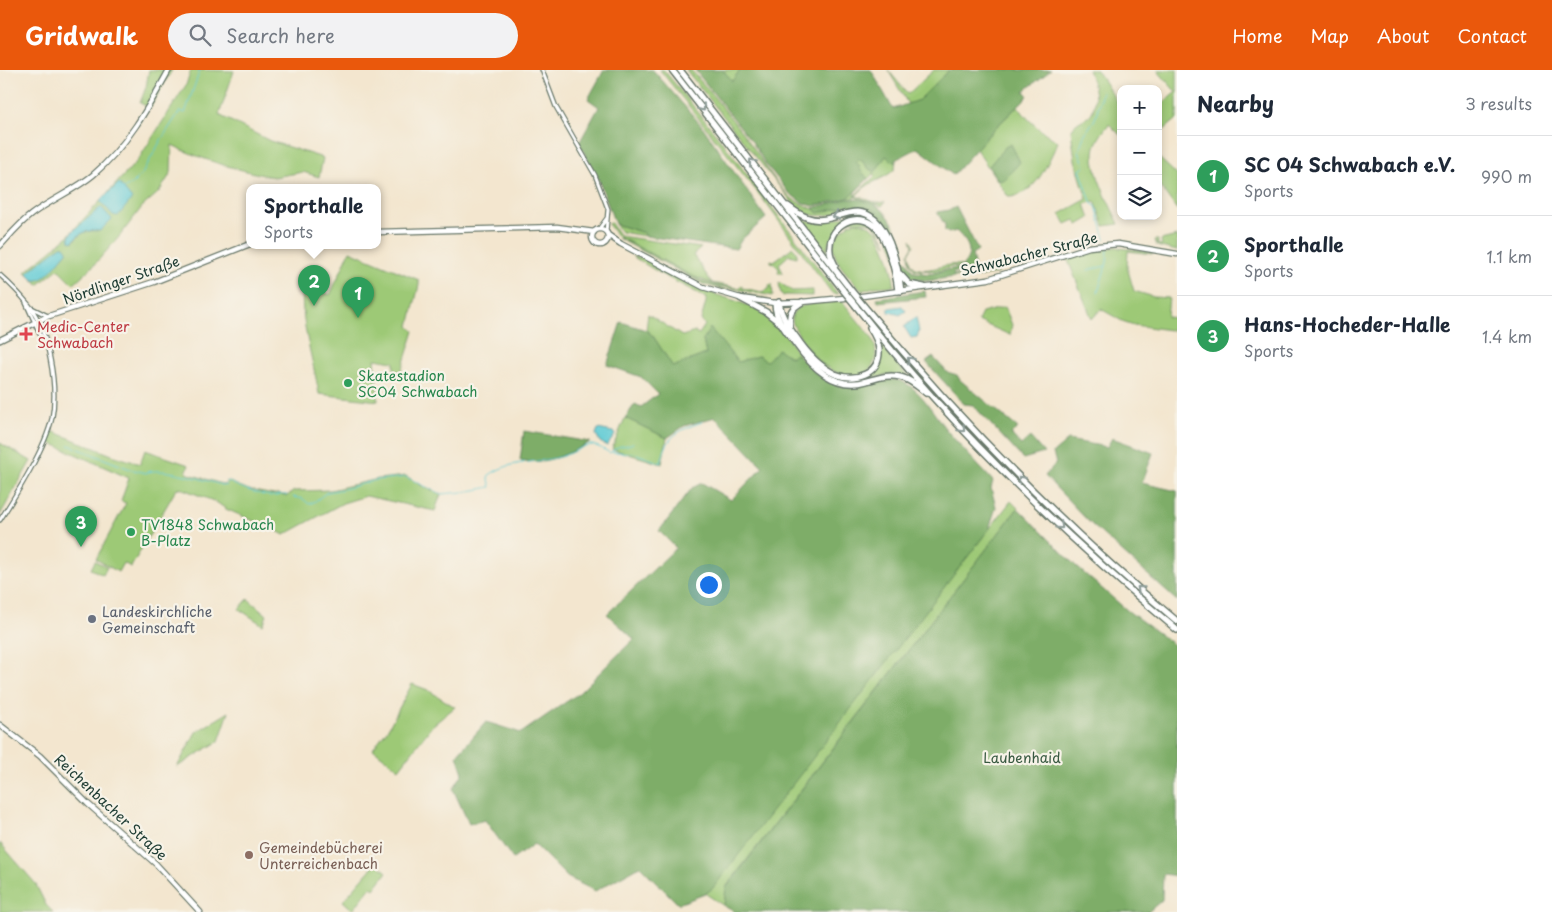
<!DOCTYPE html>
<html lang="en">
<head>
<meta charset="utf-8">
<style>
	body { margin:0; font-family:"Playpen Sans",sans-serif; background:#f2f2f3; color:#1f2937 }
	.controls { position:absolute; right:15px; top:15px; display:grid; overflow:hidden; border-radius:10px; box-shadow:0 2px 8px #0003 }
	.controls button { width:45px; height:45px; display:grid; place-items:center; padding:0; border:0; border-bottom:1px solid #e0e1e3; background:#fff; color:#1f2937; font:25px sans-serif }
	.you { position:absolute; left:708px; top:514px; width:18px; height:18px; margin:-12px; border:4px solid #fff; border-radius:50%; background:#1a73e8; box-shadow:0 0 0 8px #1a73e833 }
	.badge { display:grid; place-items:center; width:32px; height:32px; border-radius:50%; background:#ea580c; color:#fff; font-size:16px; font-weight:700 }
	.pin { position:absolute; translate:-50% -41px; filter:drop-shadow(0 1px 2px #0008) }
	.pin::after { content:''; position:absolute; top:26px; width:18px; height:15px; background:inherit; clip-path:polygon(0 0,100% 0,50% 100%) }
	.popup { position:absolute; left:246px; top:114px; width:135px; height:65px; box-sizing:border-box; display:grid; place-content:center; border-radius:10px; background:#fff; filter:drop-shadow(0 1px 4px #0005); font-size:16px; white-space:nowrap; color:#747a83 }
	.popup b { font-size:19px; color:#1f2937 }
	.popup::after { content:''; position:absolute; left:50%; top:100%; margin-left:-10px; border:10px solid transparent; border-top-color:#fff }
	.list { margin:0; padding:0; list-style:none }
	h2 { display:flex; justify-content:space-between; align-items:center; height:65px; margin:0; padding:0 20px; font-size:21px }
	h2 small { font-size:16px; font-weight:400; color:#747a83 }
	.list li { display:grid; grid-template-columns:32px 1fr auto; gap:15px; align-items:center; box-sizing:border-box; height:80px; padding:0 20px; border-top:1px solid #e0e1e3 }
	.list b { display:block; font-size:19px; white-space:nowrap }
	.list p { margin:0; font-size:16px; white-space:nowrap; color:#747a83 }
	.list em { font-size:16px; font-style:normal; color:#747a83 }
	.icon { flex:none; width:28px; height:28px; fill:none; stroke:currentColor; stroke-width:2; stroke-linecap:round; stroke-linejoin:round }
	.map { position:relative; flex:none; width:1177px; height:842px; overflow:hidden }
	header { display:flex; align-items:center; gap:30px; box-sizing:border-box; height:70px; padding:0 25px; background:#ea580c; color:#fff }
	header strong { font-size:24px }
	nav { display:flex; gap:28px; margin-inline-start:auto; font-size:18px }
	.search { width:350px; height:45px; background:#f2f2f3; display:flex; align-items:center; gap:12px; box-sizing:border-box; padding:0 18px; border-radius:28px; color:#747a83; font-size:19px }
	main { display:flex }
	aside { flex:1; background:#fff }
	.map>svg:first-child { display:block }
	.green { fill:#9dc976; stroke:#5e8355; fill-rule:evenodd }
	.forest { fill:#7ead67; stroke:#4e754e }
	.water { fill:#5dcad4; stroke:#3e8484 }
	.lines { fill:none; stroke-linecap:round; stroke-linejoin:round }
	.stream { stroke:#5dcad4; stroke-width:1 }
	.minor-casing { stroke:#69786a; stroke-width:5.5 }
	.major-casing { stroke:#69786a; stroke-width:7 }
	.highway-casing { stroke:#69786a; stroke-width:8 }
	.minor { stroke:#fff; stroke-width:3 }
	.major { stroke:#fff; stroke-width:4.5 }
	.highway { stroke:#fff; stroke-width:5 }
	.highway-bridge-casing { stroke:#69786a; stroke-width:8; stroke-linecap:butt }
	.highway-bridge { stroke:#fff; stroke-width:5 }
	.oneway { stroke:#8f9e9a }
	.health-dot { fill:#e0444e; stroke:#f7f3e8; stroke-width:2 }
	.leisure-dot { fill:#2e9e5b; stroke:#f7f3e8; stroke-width:2 }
	.worship-dot { fill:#6b7280; stroke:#f7f3e8; stroke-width:2 }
	.education-dot { fill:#8d6e63; stroke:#f7f3e8; stroke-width:2 }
	.labels { text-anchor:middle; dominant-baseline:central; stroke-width:4.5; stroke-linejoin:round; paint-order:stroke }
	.street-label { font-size:14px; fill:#1f3d34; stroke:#f7f3e8 }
	.health-label { font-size:14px; fill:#be3a42; stroke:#f7f3e8; text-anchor:start }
	.leisure-label { font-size:14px; fill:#27864d; stroke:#f7f3e8; text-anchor:start }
	.worship-label { font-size:14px; fill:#5b616d; stroke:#f7f3e8; text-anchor:start }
	.park-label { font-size:14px; fill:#385941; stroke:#f7f3e8 }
	.education-label { font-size:14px; fill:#785e54; stroke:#f7f3e8; text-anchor:start }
</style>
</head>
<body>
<header>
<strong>Gridwalk</strong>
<div class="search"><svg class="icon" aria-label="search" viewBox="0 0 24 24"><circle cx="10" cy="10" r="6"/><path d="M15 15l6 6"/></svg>Search here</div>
<nav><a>Home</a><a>Map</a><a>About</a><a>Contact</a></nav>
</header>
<main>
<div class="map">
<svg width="1177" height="842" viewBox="0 0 1177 842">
	<rect width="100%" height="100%" fill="#f7f3e8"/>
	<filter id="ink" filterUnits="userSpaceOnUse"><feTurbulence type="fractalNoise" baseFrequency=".02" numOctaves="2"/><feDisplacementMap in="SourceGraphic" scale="10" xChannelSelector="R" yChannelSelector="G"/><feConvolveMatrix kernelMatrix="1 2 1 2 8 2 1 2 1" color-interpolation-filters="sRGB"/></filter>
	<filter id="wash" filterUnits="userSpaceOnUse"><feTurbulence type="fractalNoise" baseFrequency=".0096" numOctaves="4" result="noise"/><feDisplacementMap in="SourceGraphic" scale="20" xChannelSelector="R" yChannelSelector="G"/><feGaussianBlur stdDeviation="1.12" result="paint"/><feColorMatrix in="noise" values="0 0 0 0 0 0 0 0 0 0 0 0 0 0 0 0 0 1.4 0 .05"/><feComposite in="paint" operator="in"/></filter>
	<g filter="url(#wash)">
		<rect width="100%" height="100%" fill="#f3e6cf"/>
		<path class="green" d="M 149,0 L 172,0 L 150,38 L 140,33 L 146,17 Z
			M 191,0 L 234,1 L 219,45 L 270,71 L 323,88 L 319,107 L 303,102 L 275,107 L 267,106 C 233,98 204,91 172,75 L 171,103 L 159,122 L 142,137 L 119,167 L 94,195 L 73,214 L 58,199 L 38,215 L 25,202 L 66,168 L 138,90 L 186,15 ZM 85,152 L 100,161 C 87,160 81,162 73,172 L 72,162 ZM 61,176 L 64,176 L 67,182 L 45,206 L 35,211 L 31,208 L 28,202 Z
			M 660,0 L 664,0 L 720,69 L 838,224 L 833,224 L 831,222 L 762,128 Z
			M 686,0 L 691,0 C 710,21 727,43 744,65 C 760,85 771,109 790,127 C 799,135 811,136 819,143 C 839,138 858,131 877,142 C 882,146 886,153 893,154 L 900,172 L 898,173 L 903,190 L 906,190 L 907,192 L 904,193 C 901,189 896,185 894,180 C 889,169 889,158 879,150 C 851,125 825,161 796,137 Z
			M 723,0 L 740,0 L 732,12 Z
			M 888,0 L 908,24 L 934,0 L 949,0 L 919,30 L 908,34 Z
			M 1088,0 L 1097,0 L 1121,39 L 1121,66 L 1109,54 C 1104,60 1099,67 1096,74 C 1087,95 1110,134 1119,154 L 1104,156 L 1095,131 L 1085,134 L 1090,148 L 1078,155 L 1075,150 L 1066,154 L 1060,144 L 1087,129 L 1075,90 L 1071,61 C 1075,52 1082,51 1089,46 C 1100,35 1093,12 1088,0 Z
			M 1157,0 L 1177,0 L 1177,49 L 1158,65 L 1158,37 L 1176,22 Z
			M 1018,36 C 1031,55 1041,60 1058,72 C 1047,93 1038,123 1011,127 L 1007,125 L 976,79 L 994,59 Z
			M 886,86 L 896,90 L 895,99 C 883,111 867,111 856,126 L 878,133 L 885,132 L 882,136 L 855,127 L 856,124 L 875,106 L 874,103 L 855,122 L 854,128 L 848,128 L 859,98 L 856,92 L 860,89 L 870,100 Z
			M 1158,87 L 1177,105 L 1177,140 L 1158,113 Z
			M 848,145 C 874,144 877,155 887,175 L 873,153 L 847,150 L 828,174 L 828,182 L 802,149 C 820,155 830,150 848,145 Z
			M 610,152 L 620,166 L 701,178 L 693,185 L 712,213 L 738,218 L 742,215 L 742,218 L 762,222 L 770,218 L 769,215 L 772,214 L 773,226 L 719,216 L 692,206 L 617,166 L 608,154 Z
			M 857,152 C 862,153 867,154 872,157 C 883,166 895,202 894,216 L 874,217 L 862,221 C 845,201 815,176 849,155 L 849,153 Z
			M 615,154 L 644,163 L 645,166 L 621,162 Z
			M 1177,166 L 1177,181 L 1157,176 L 1155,170 L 1158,170 L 1158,175 L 1162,175 L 1161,170 Z
			M 618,168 L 629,172 L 701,211 L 730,221 L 768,229 L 734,223 L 703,214 Z
			M 911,169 L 914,175 L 909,184 L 911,193 L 915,198 C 932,204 948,190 962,196 L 962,198 L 954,196 L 938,201 L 915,200 L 910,193 L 909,183 L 913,176 Z
			M 793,177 L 797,184 L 797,187 L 789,185 L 779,194 L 783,203 L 778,203 L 779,199 L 773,192 L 771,193 L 771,190 L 774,191 Z
			M 1116,177 L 1119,177 L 1120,180 L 1121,178 L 1152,182 L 1152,184 L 1128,181 L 1127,197 L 1134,221 L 1154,227 L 1169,228 L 1167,247 L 1177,248 L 1177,261 L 1134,255 L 1122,251 L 1101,239 L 1092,249 L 1067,188 L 1087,181 L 1089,183 L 1088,181 Z
			M 350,181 L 419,210 L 419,215 L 409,256 L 414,261 L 401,302 L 394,300 L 394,292 L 375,289 L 378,331 L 319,324 C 313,288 299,250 303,213 L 330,225 Z
			M 632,186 C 649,186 675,206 691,214 C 715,227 744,230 767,245 C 780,254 789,270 798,284 L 767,292 L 758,286 L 738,292 L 703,270 L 706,284 L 673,297 L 653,266 L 646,260 L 648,244 L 682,266 L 695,262 L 699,264 L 705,255 L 701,250 L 707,228 L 661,204 Z
			M 779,212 L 792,221 L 813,220 L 813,226 L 786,225 L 783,226 L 780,221 Z
			M 842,231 L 872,268 C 883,290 869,311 844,306 C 840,305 836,302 833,301 C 816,291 809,281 799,265 C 775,230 819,234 842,231 Z
			M 1005,237 L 1012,255 L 1010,265 L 978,251 L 982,243 Z
			M 778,239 L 786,257 L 833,305 C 845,311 865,314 874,300 C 878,293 878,281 880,273 L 907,306 L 891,304 L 853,313 L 824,304 L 783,255 L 778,244 Z
			M 625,348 L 667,368 L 662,394 L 612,379 Z
			M 52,361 L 112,385 L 140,394 L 145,380 L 189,395 L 186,403 L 225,415 L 227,411 L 249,420 L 274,425 L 277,424 L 287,426 L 294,421 L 331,420 L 378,409 L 406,406 L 424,417 L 441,424 L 435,441 L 366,426 L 343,433 L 284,465 L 279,462 L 226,439 L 216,432 L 183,419 L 177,418 L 131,497 L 123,493 L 118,502 L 96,489 L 126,433 L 121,431 L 129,408 L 48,372 Z
			M 0,373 L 31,391 L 0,445 Z
			M 1011,431 L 1018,438 L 726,817 L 724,836 L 706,824 Z
			M 95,491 L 107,497 L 103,505 L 91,499 Z
			M 248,529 L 267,545 L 263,555 L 239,539 Z
			M 412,614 L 428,620 L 455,637 L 432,656 L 399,699 L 373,679 L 389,657 Z
			M 229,642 L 219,671 L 177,697 L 196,662 Z
			M 0,773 L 35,813 L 46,835 L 53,842 L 0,842 Z
			M 376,793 L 387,802 L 374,819 L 371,817 L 353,840 L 343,831 Z"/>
		<path class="forest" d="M 604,0 L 653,0 L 702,56 L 766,148 L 742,169 L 736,179 L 645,166 L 644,163 L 615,154 L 600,113 L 579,73 L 599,37 L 588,29 Z
			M 695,0 L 723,0 L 732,11 L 740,0 L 871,0 L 893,39 L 919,30 L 949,0 L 1051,0 L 1024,21 L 1028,26 L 994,59 L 953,105 L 918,78 L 895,90 L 895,93 L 886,86 L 875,102 L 872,100 L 870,100 L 860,89 L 856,92 L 860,96 L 859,98 L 868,109 L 848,128 L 813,136 L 801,132 L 788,122 L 778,109 L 765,93 L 753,73 Z
			M 1011,74 L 1020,92 L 1005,109 L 999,111 L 989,96 L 1005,77 Z
			M 847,129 C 868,129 883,135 893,154 C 886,153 882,146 877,142 C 858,131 839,138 819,143 L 813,138 Z
			M 956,137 L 978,180 L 972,184 L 975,200 L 965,200 L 962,198 C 963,193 967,191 968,187 C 972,176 963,168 956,161 L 949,163 L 945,161 L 945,155 L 937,142 L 950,140 Z
			M 897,179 L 903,192 L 907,192 L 913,202 L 930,204 L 956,198 L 961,201 L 953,203 L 953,205 L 961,205 L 962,206 L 927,211 L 909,208 L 898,193 L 894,180 Z
			M 996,201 L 998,203 L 981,207 L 968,206 L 970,203 Z
			M 925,221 L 926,227 L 878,232 L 877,228 Z
			M 621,252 L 646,260 L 653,266 L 673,297 L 706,284 L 703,270 L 710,258 L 738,292 L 758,286 L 767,291 L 778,279 L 790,287 L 798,284 C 818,308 838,324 870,314 C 881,311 892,307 903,312 C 923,321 935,347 949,363 C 963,379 978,395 993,411 L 991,418 L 996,437 L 989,459 L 713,818 L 705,824 L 678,834 L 640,796 L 595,821 L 567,807 L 534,774 L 513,789 L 485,750 L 469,754 L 453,719 L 463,703 L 457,685 L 486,652 L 521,663 L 579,623 L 634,569 L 607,544 L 676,478 L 659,461 L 692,418 L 702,413 L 731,430 L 763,397 L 715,347 L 684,356 L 667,368 L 625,348 L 635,334 L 641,337 L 658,324 L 641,307 L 607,295 Z
			M 933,287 L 947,302 L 957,305 L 960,310 L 1018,358 L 1011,364 L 1021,375 L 1030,367 L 1044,383 L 1023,389 L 973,335 L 964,334 L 926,292 Z
			M 524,361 L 590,372 C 570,384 543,396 520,390 Z
			M 1112,368 L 1153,383 L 1142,413 L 1177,421 L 1177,531 L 1089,452 L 1045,406 L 1056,393 L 1053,383 L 1068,370 L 1107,377 Z
			M 1018,438 L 1078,498 L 1128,541 L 1177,577 L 1177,806 L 1163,804 L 1162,830 L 1148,842 L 735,842 L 724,836 L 726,818 Z"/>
		<path class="water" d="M 119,113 L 132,129 L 118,146 L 113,145 L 100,131 Z
			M 101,137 L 112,149 L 100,161 C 87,159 80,163 72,172 L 70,171 L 69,167 L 72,162 Z
			M 61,176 L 64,176 L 67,180 L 67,182 C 58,191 36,226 28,202 Z
			M 902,236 L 906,241 L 900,245 L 889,242 L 889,238 Z
			M 916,247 L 919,261 L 917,267 L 911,268 L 904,257 Z
			M 598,359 L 613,362 L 615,365 L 607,376 L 600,372 L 596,364 Z"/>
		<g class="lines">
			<path class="stream" d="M 1102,22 L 1095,49 L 1084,65 L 1079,81 L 1085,96 L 1080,100 L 1092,134 L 1096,136 L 1105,169
				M 124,119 L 133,113 L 142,104 L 161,70 L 180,41 L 185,43 L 200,0
				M 1088,200 L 1106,196
				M 1098,222 L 1107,192 L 1108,179
				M 69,375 L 130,399 L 146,403 C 159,395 210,412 226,416 L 227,411 C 237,416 265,428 276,426 C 280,425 282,424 287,425
				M 612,382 L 634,383 L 661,393 C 667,365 677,361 702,352
				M 293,427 L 303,429 L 309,434 L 314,432 L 327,422 L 344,419 L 376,410 L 406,407 L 441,424 L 464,422 L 491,417 L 488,406 C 510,389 538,394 563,386 C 570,384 586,374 592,375 C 598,376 605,380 610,383 C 619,373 623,378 633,373"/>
		</g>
	</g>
	<g filter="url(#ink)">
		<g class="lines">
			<g class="minor-casing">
				<path id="minor" d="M 542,0 L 556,37 L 595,105 L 608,139 L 606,162
					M 599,159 L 607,148
					M 0,205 C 10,214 20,224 29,235 C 49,261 58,317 52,348 C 45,379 17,423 0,450
					M 26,233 L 45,275
					M 32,238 L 48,246"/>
			</g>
			<g class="major-casing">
				<path id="major" d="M592 167a8 8 0 1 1 16 0a8 8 0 1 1-16 0Z
					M 378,162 L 557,157 L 594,162
					M 608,165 L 621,174 L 703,217 L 740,228 L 775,233 L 802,232 L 855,227 L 988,209 L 1089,177 L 1118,174 L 1177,184
					M 0,176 C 10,165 20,153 32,144 C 52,129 75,120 93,105 C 127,76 148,38 169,0
					M 0,270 L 46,247 L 154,212 L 250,174
					M 0,655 L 40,686 L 88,734 L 156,794 L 200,842"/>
			</g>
			<g class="highway-casing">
				<path id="highway" d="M 672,0 L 843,220
					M 680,0 L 850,219
					M 788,136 C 801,146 813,153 830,148 C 839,146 847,142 857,142 C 888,143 898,196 901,221
					M 835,195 C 833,191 830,186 830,181 C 827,158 853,141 872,154 C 887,164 896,203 898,221
					M 900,204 L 909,214 L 924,217
					M 740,228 L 766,242 L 780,253
					M 779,232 C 781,246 788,256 796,267 C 806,282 818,296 835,304 C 854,312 881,305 879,279 C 878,271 874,264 870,258
					M 775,233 C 775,249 786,261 795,273 C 812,297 834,321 867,311 C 878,308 888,304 900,307 C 910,309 919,317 926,323
					M 856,236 C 950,356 1060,462 1177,560
					M 864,236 C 959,350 1062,456 1177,551
					M 790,255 C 788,243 792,238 802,232"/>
			</g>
			<use href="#minor" class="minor"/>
			<use href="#major" class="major"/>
			<use href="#highway" class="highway"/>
			<g class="highway-bridge-casing">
				<path id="highway-bridge" d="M 850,219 L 864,236
					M 843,220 L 856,236"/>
			</g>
			<use href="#highway-bridge" class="highway-bridge"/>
		</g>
		<defs><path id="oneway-chevron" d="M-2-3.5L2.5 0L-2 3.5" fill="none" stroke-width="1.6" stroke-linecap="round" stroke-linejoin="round" transform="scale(1.25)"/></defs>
		<g class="oneway">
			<use href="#oneway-chevron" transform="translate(702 38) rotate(52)"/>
			<use href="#oneway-chevron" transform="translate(752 92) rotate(-127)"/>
			<use href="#oneway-chevron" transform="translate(836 146) rotate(164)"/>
			<use href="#oneway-chevron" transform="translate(910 290) rotate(-131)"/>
			<use href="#oneway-chevron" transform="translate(962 359) rotate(47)"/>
			<use href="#oneway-chevron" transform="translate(1021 409) rotate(-135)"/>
			<use href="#oneway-chevron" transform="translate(1060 456) rotate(43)"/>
			<use href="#oneway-chevron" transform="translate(1140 519) rotate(-140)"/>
		</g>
	</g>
	<path class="health-dot" d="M23.5 256.5h5v5h5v5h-5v5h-5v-5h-5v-5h5z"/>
	<g class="leisure-dot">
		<circle cx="348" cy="313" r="5"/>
		<circle cx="131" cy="462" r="5"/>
	</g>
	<circle class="worship-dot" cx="92" cy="549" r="5"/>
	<circle class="education-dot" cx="249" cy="785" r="5"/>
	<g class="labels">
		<g class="street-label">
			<text transform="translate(1029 184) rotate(-14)">Schwabacher Straße</text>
			<text transform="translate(121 210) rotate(-19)">Nördlinger Straße</text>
			<text transform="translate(111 737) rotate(43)">Reichenbacher Straße</text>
		</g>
		<g class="health-label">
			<text x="37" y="256">Medic-Center<tspan x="37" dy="16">Schwabach</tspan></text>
		</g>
		<g class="leisure-label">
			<text x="358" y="305">Skatestadion<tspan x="358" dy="16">SC04 Schwabach</tspan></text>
			<text x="141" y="454">TV1848 Schwabach<tspan x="141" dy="16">B-Platz</tspan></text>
		</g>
		<g class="worship-label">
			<text x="102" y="541">Landeskirchliche<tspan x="102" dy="16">Gemeinschaft</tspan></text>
		</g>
		<g class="park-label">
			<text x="1022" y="687">Laubenhaid</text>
		</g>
		<g class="education-label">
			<text x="259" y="777">Gemeindebücherei<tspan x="259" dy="16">Unterreichenbach</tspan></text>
		</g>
	</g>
</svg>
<div class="controls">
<button>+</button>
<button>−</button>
<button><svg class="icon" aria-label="layers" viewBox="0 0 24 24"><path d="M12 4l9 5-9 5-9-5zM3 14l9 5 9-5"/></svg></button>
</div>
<div class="you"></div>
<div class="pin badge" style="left:358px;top:248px;background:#2e9e5b">1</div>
<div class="pin badge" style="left:314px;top:236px;background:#2e9e5b">2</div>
<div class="popup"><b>Sporthalle</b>Sports</div>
<div class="pin badge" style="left:81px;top:477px;background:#2e9e5b">3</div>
</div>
<aside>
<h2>Nearby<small>3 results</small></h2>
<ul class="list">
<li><span class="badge" style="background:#2e9e5b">1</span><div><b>SC 04 Schwabach e.V.</b><p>Sports</p></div><em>990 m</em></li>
<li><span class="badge" style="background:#2e9e5b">2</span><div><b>Sporthalle</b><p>Sports</p></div><em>1.1 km</em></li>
<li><span class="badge" style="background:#2e9e5b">3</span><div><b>Hans-Hocheder-Halle</b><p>Sports</p></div><em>1.4 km</em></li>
</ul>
</aside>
</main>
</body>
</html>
